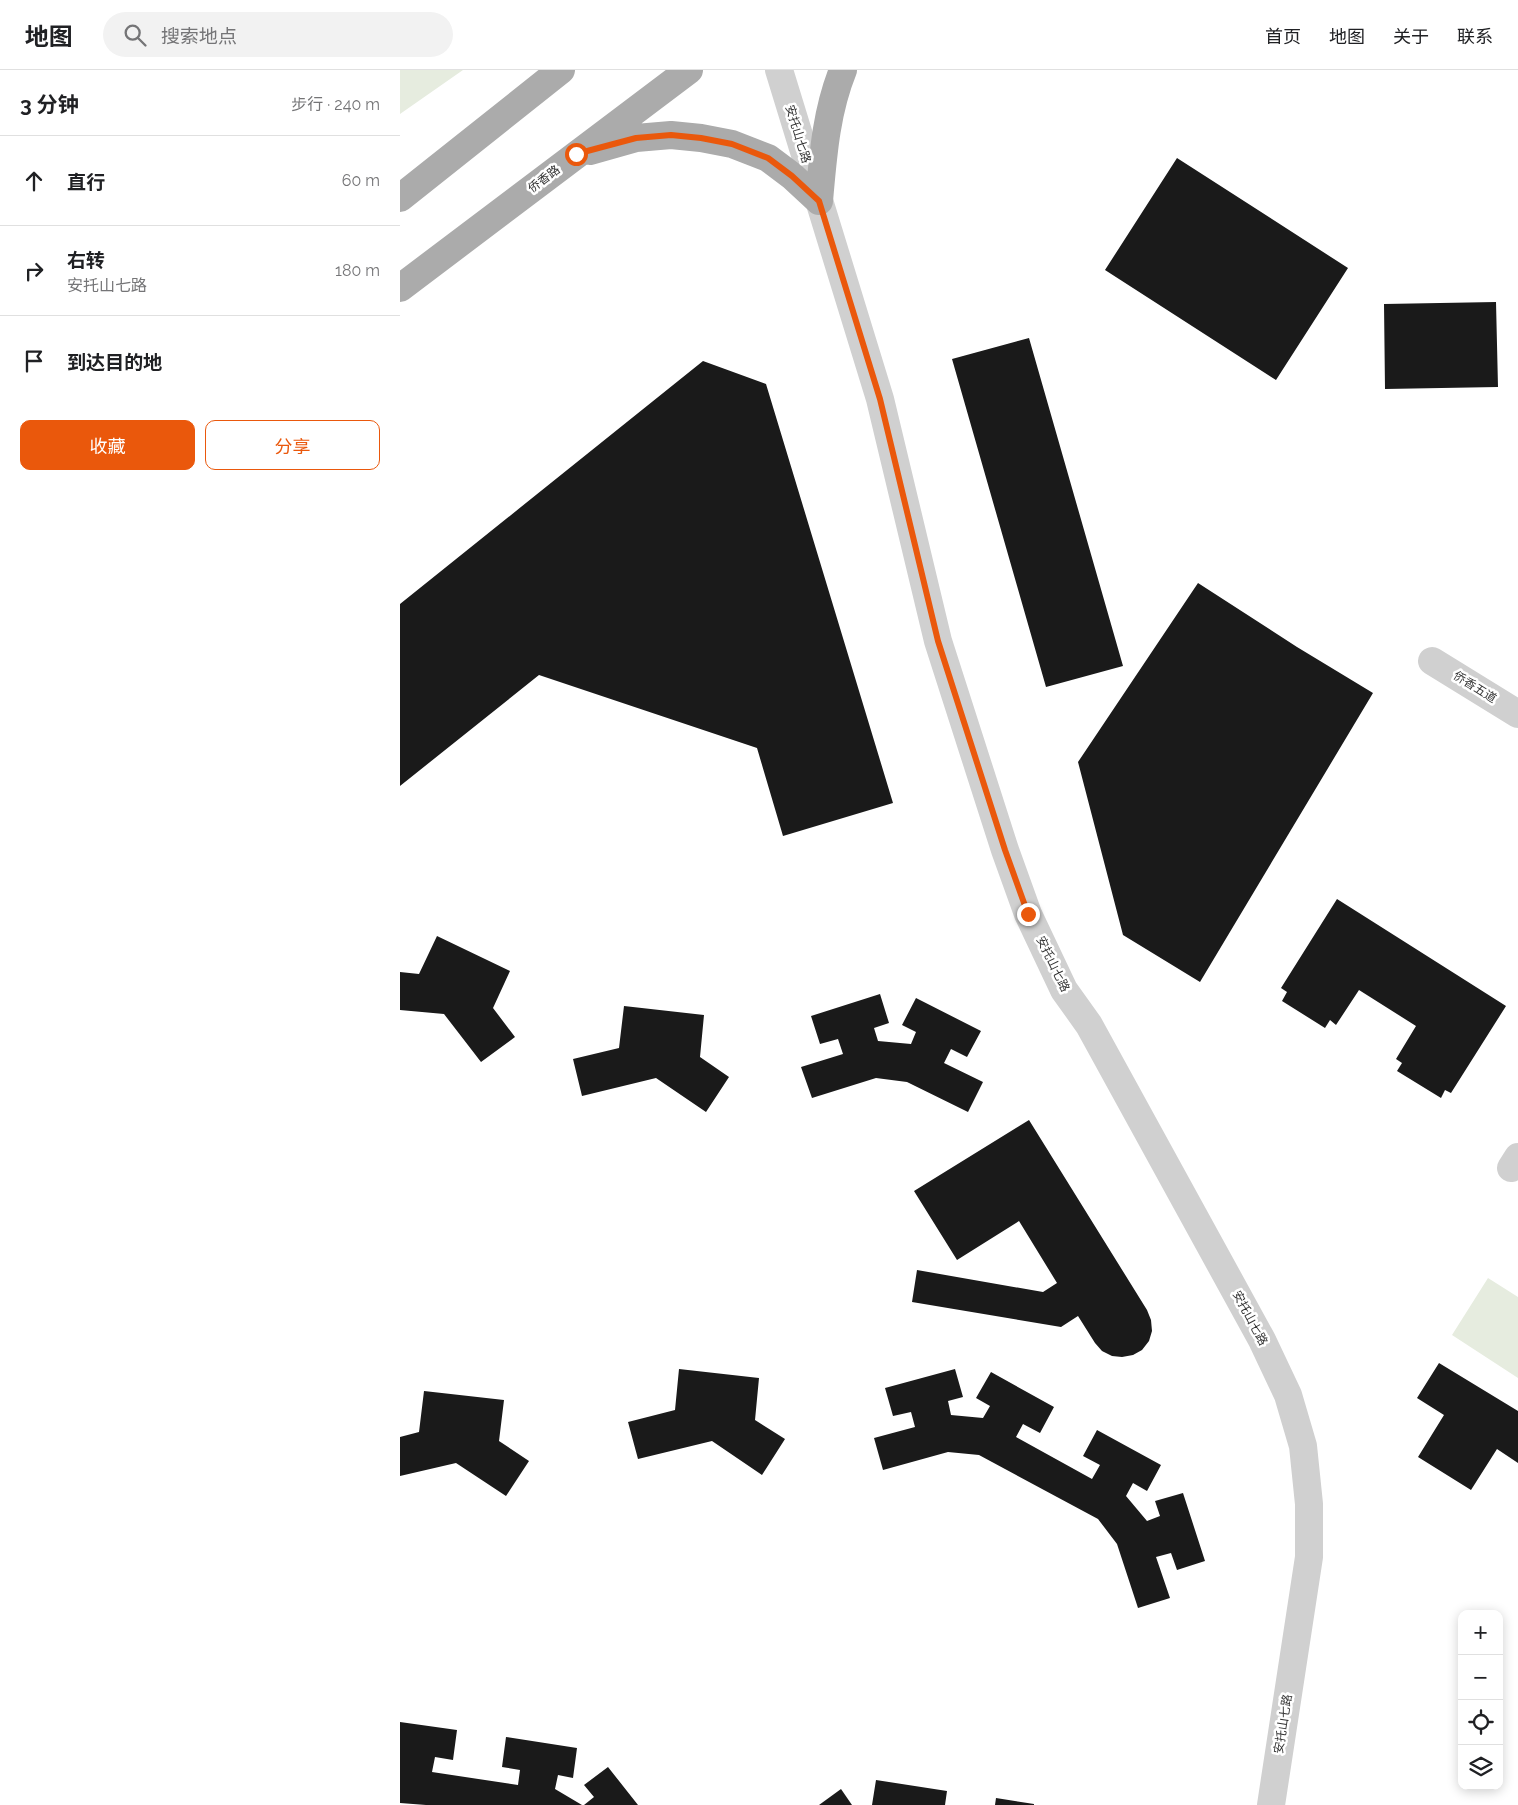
<!DOCTYPE html>
<html lang="zh">
<head>
<meta charset="utf-8">
<style>
	body { margin:0; font-family:Raleway,"Noto Sans SC",sans-serif; background:#f2f2f2; color:#202124 }
	.controls { position:absolute; right:15px; bottom:15px; display:grid; overflow:hidden; border-radius:10px; box-shadow:0 2px 12px #0003 }
	.controls button { width:45px; height:45px; display:grid; place-items:center; padding:0; border:0; border-bottom:1px solid #e0e0e0; background:#fff; color:#202124; font:25px sans-serif }
	.stop { position:absolute; width:15px; height:15px; margin:-11px; border:4px solid #ea580c; border-radius:50%; background:#fff }
	.stop.end { background:#ea580c; border-color:#fff; box-shadow:0 1px 5px #0008 }
	.list { margin:0; padding:0; list-style:none }
	h2 { display:flex; justify-content:space-between; align-items:center; height:65px; margin:0; padding:0 20px; font-size:21px }
	h2 small { font-size:16px; font-weight:400; color:#757577 }
	.list li { display:grid; grid-template-columns:32px 1fr auto; gap:15px; align-items:center; box-sizing:border-box; height:90px; padding:0 20px; border-top:1px solid #e0e0e0 }
	.list b { display:block; font-size:19px; white-space:nowrap }
	.list p { margin:0; font-size:16px; white-space:nowrap; color:#757577 }
	.list em { font-size:16px; font-style:normal; color:#757577 }
	.actions { display:flex; gap:10px; padding:15px 20px }
	.actions a { flex:1; padding:11px 0; border:1px solid #ea580c; border-radius:10px; text-align:center; font-size:18px; color:#ea580c }
	.actions .main { background:#ea580c; color:#fff }
	.icon { flex:none; width:28px; height:28px; fill:none; stroke:currentColor; stroke-width:2; stroke-linecap:round; stroke-linejoin:round }
	.map { position:relative; flex:none; width:1118px; height:1735px; overflow:hidden }
	header { display:flex; align-items:center; gap:30px; box-sizing:border-box; height:70px; padding:0 25px; background:#fff; border-bottom:1px solid #e0e0e0 }
	header strong { font-size:24px }
	nav { display:flex; gap:28px; margin-inline-start:auto; font-size:18px }
	.search { width:350px; height:45px; background:#f2f2f2; display:flex; align-items:center; gap:12px; box-sizing:border-box; padding:0 18px; border-radius:28px; color:#757577; font-size:19px }
	main { display:flex }
	aside { flex:1; background:#fff }
	.map>svg:first-child { display:block }
	.green { fill:#e6ecdf }
	.building { fill:#1a1a1a }
	.lines { fill:none; stroke-linecap:round; stroke-linejoin:round }
	.minor { stroke:#d0d0d0; stroke-width:28 }
	.major { stroke:#ababab; stroke-width:28 }
	.route { stroke:#ea580c; stroke-width:6 }
	.labels { text-anchor:middle; dominant-baseline:central; stroke-width:5; stroke-linejoin:round; paint-order:stroke }
	.street-label { font-size:12px; fill:#333; stroke:#fff }
</style>
</head>
<body>
<header>
<strong>地图</strong>
<div class="search"><svg class="icon" aria-label="search" viewBox="0 0 24 24"><circle cx="10" cy="10" r="6"/><path d="M15 15l6 6"/></svg>搜索地点</div>
<nav><a>首页</a><a>地图</a><a>关于</a><a>联系</a></nav>
</header>
<main>
<aside>
<h2>3 分钟<small>步行 · 240 m</small></h2>
<ul class="list">
<li><svg class="icon" aria-label="ahead" viewBox="0 0 24 24"><path d="M12 20V5M6 11l6-6 6 6"/></svg><div><b>直行</b></div><em>60 m</em></li>
<li><svg class="icon" aria-label="right" viewBox="0 0 24 24"><path d="M7 20v-9h11M14 6l5 5-5 5"/></svg><div><b>右转</b><p>安托山七路</p></div><em>180 m</em></li>
<li><svg class="icon" aria-label="arrive" viewBox="0 0 24 24"><path d="M6 21V4h12l-3 4 3 4H6"/></svg><div><b>到达目的地</b></div></li>
</ul>
<div class="actions"><a class="main">收藏</a><a>分享</a></div>
</aside>
<div class="map">
<svg width="1118" height="1735" viewBox="0 0 1118 1735">
	<rect width="100%" height="100%" fill="#fff"/>
	<path class="green" d="M 0,0 L 63,0 L 0,44 Z
		M 1088,1208 L 1118,1227 L 1118,1308 L 1052,1265 Z"/>
	<path class="building" d="M 777,88 L 948,198 L 876,310 L 705,200 Z
		M 1096,232 L 1098,317 L 985,319 L 984,234 Z
		M 629,268 L 723,596 L 646,617 L 552,289 Z
		M 303,291 L 366,314 L 493,733 L 383,766 L 357,678 L 139,605 L 0,716 L 0,534 Z
		M 798,513 L 897,577 L 973,623 L 800,912 L 723,865 L 678,692 Z
		M 937,829 L 1106,936 L 1051,1023 L 1045,1020 L 1041,1028 L 997,1001 L 1002,993 L 996,989 L 1016,956 L 959,920 L 936,955 L 930,950 L 925,958 L 882,931 L 887,922 L 881,918 Z
		M 37,866 L 110,901 L 93,938 L 115,967 L 81,992 L 44,944 L 0,940 L 0,902 L 19,904 Z
		M 480,924 L 489,953 L 474,958 L 478,971 L 511,974 L 516,962 L 502,955 L 516,928 L 581,961 L 567,987 L 551,979 L 544,993 L 583,1012 L 568,1042 L 507,1012 L 476,1008 L 412,1028 L 401,997 L 443,984 L 438,969 L 420,974 L 411,946 Z
		M 224,936 L 304,945 L 300,987 L 329,1007 L 306,1042 L 256,1008 L 182,1026 L 173,989 L 219,978 Z
		M 629,1050 L 747,1240 L 751,1250 L 752,1261 L 749,1271 L 742,1280 L 733,1285 L 722,1287 L 712,1286 L 702,1281 L 695,1273 L 678,1246 L 661,1257 L 512,1232 L 517,1200 L 643,1222 L 657,1213 L 619,1151 L 557,1190 L 514,1121 Z
		M 1039,1293 L 1118,1341 L 1118,1393 L 1097,1379 L 1071,1420 L 1018,1387 L 1044,1345 L 1017,1328 Z
		M 279,1299 L 359,1308 L 355,1350 L 385,1369 L 362,1405 L 312,1371 L 238,1389 L 228,1352 L 275,1340 Z
		M 555,1299 L 563,1327 L 548,1331 L 551,1345 L 583,1348 L 590,1336 L 576,1328 L 591,1302 L 654,1337 L 640,1363 L 623,1354 L 616,1367 L 692,1409 L 700,1395 L 683,1386 L 697,1360 L 761,1395 L 747,1421 L 733,1413 L 726,1426 L 747,1451 L 760,1446 L 755,1431 L 783,1423 L 805,1491 L 777,1500 L 771,1483 L 756,1487 L 770,1528 L 738,1538 L 717,1474 L 698,1449 L 579,1385 L 548,1382 L 483,1400 L 474,1368 L 515,1357 L 511,1342 L 493,1346 L 485,1318 Z
		M 24,1321 L 104,1330 L 99,1371 L 129,1391 L 106,1426 L 56,1393 L 0,1406 L 0,1367 L 19,1362 Z
		M 0,1652 L 57,1660 L 53,1690 L 35,1687 L 32,1702 L 118,1715 L 120,1700 L 102,1697 L 106,1667 L 177,1678 L 173,1708 L 158,1705 L 155,1719 L 182,1735 L 26,1735 L 0,1733 Z
		M 208,1697 L 238,1735 L 184,1735 L 194,1727 L 184,1715 Z
		M 476,1710 L 547,1721 L 545,1735 L 472,1735 Z
		M 441,1719 L 452,1735 L 419,1735 Z
		M 596,1728 L 634,1734 L 634,1735 L 595,1735 Z"/>
	<g class="lines">
		<path class="minor" d="M 379,0 L 480,329 L 538,571 L 605,780 L 628,844 L 664,920 L 689,955 L 862,1270 L 888,1325 L 903,1376 L 909,1434 L 909,1487 L 871,1735
			M 1032,591 L 1118,644
			M 1111,1098 L 1118,1087"/>
		<path class="major" d="M 190,81 L 236,68 L 271,65 L 301,68 L 332,74 L 368,88 L 392,106 L 419,131
			M 0,128 L 161,0
			M 419,131 C 423,86 426,42 443,0
			M 0,218 L 289,0"/>
	</g>
	<g class="lines">
		<path class="route" d="M 176,84 L 236,68 L 271,65 L 301,68 L 332,74 L 368,88 L 392,106 L 419,131 L 480,329 L 538,571 L 605,780 L 628,844"/>
	</g>
	<g class="labels">
		<g class="street-label">
			<text transform="translate(398 64) rotate(73)">安托山七路</text>
			<text transform="translate(144 109) rotate(-37)">侨香路</text>
			<text transform="translate(1075 617) rotate(32)">侨香五道</text>
			<text transform="translate(653 894) rotate(64)">安托山七路</text>
			<text transform="translate(850 1248) rotate(62)">安托山七路</text>
			<text transform="translate(883 1654) rotate(-81)">安托山七路</text>
		</g>
	</g>
</svg>
<div class="controls">
<button>+</button>
<button>−</button>
<button><svg class="icon" aria-label="locate" viewBox="0 0 24 24"><circle cx="12" cy="12" r="6"/><path d="M12 2v4M12 18v4M2 12h4M18 12h4"/></svg></button>
<button><svg class="icon" aria-label="layers" viewBox="0 0 24 24"><path d="M12 4l9 5-9 5-9-5zM3 14l9 5 9-5"/></svg></button>
</div>
<div class="stop" style="left:176px;top:84px"></div>
<div class="stop end" style="left:628px;top:844px"></div>
</div>
</main>
</body>
</html>
